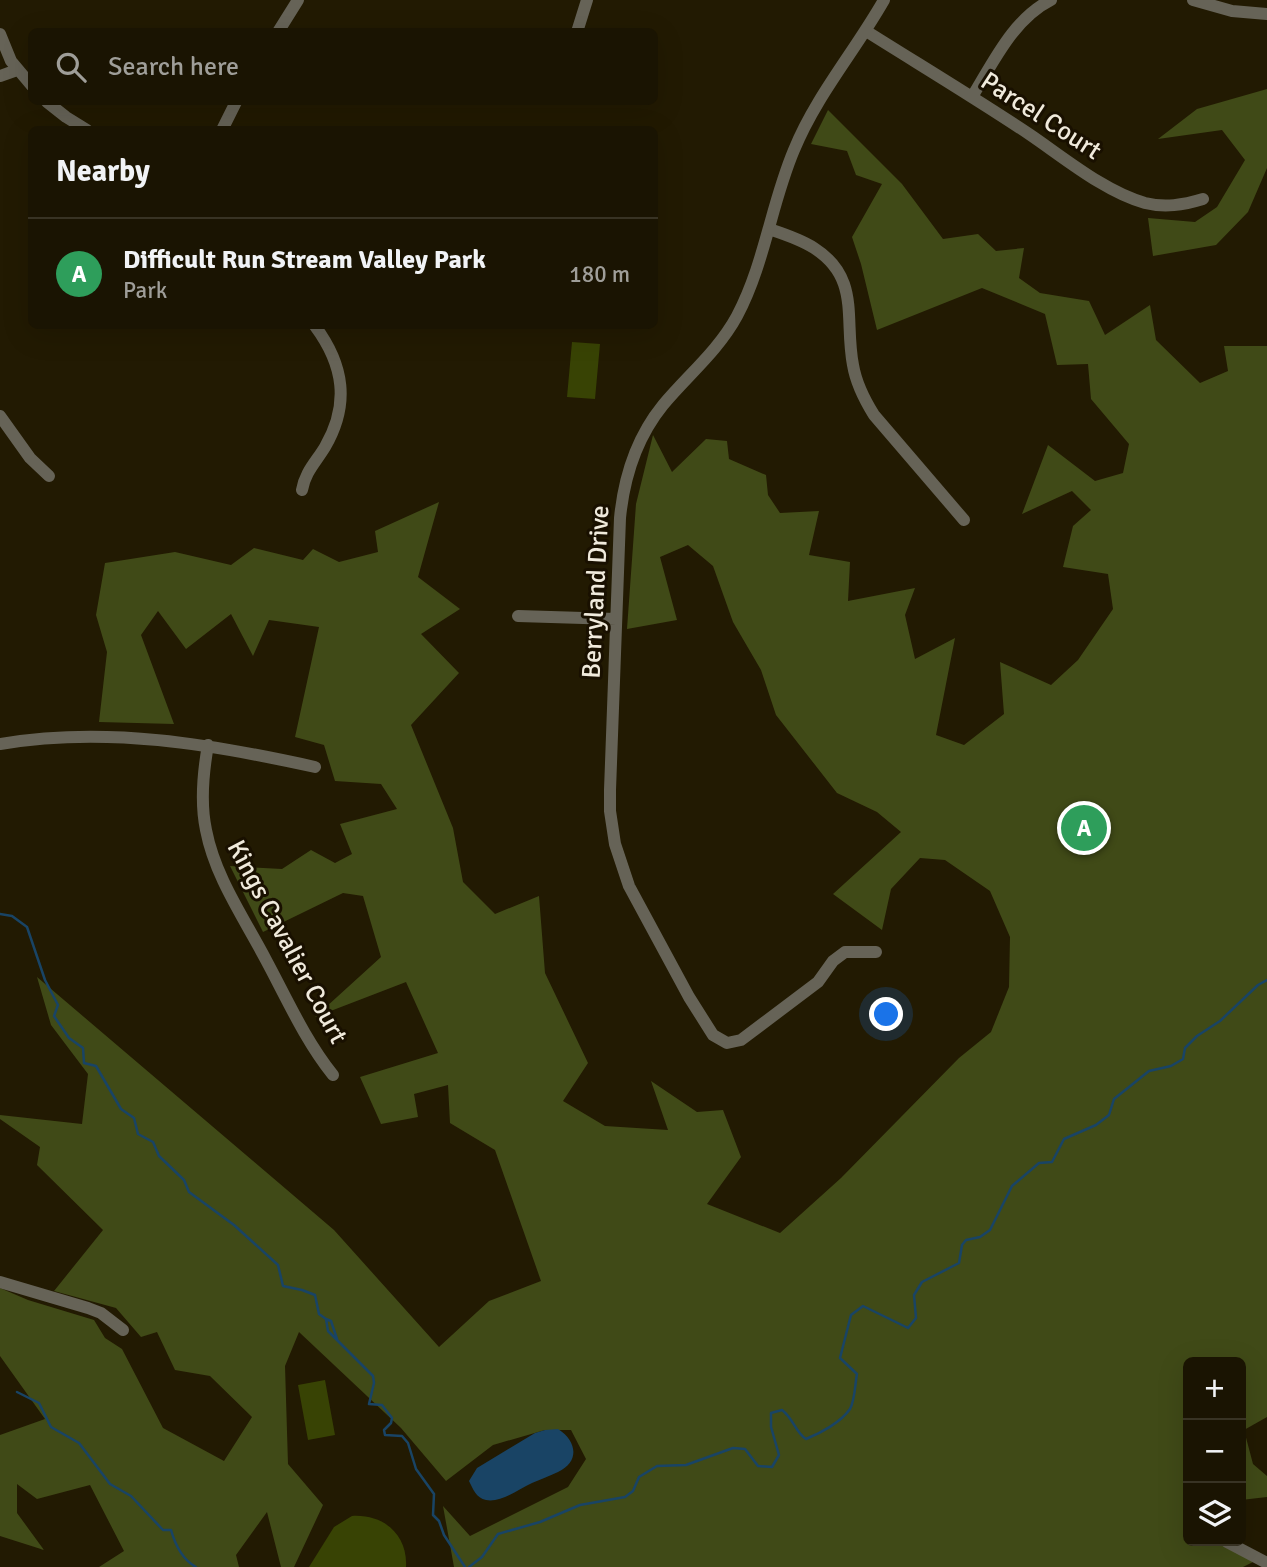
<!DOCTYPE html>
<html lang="en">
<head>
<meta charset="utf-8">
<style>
	body { margin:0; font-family:Signika,sans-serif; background:#272111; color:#f1f3f6 }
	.controls { position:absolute; right:21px; bottom:21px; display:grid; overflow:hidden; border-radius:10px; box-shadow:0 7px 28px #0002 }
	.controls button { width:63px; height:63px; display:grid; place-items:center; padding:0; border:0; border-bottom:2px solid #383324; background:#1a1402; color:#f1f3f6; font:35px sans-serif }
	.you { position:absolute; left:887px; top:1015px; width:24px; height:24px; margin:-18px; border:5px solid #fff; border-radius:50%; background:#1a73e8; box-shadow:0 0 0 10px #1a73e833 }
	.badge { display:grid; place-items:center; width:46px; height:46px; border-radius:50%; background:#53cdc9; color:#fff; font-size:23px; font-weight:700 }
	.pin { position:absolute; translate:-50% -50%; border:4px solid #fff; box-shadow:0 2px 7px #0006 }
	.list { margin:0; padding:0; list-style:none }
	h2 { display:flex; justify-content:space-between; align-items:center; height:91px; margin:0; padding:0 28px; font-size:30px }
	h2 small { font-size:23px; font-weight:400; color:#9f9e99 }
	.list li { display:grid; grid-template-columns:46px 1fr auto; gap:21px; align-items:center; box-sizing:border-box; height:112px; padding:0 28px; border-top:2px solid #383324 }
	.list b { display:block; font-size:26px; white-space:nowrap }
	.list p { margin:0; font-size:23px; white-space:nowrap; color:#9f9e99 }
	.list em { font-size:23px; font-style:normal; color:#9f9e99 }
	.icon { flex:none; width:38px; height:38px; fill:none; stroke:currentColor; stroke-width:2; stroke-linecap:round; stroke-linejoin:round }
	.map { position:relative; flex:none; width:1267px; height:1567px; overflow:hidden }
	.search { position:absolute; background:#1a1402; box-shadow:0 7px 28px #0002; left:28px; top:28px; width:630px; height:77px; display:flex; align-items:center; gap:18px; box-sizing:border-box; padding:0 24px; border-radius:10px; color:#9f9e99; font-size:26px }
	.panel { position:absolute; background:#1a1402; box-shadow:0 7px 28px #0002; left:28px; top:126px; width:630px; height:203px; border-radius:10px }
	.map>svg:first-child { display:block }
	.green { fill:#384304 }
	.forest { fill:#404a17 }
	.water { fill:#194465 }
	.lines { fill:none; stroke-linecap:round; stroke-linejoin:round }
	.stream { stroke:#194465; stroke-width:2.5 }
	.minor { stroke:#666357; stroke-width:12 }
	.labels { text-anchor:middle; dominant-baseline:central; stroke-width:6; stroke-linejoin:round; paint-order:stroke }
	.street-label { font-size:26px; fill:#f0eadc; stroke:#191000 }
</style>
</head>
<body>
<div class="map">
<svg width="1267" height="1567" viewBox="0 0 1267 1567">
	<rect width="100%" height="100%" fill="#221a02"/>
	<path class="green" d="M 572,342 L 600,344 L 595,399 L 567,397 Z
		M 325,1380 L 335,1435 L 308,1440 L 298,1385 Z
		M 352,1516 C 384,1514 408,1535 406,1567 L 309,1567 L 334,1527 Z"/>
	<path class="forest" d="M 1267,89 L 1267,168 L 1248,212 L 1216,245 L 1153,256 L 1148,218 L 1195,222 L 1217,207 L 1245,160 L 1222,130 L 1158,139 L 1197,109 Z
		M 828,110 L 902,184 L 943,239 L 978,234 L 996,251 L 1024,248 L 1019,278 L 1040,293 L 1089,301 L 1105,335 L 1150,305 L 1156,340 L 1200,383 L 1228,371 L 1224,346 L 1267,346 L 1267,1417 L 1244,1430 L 1253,1464 L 1267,1476 L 1267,1497 L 1241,1500 L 1241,1362 L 1188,1362 L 1188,1541 L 1229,1541 L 1253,1562 L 1243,1567 L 454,1567 L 443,1506 L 470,1536 L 568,1487 L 586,1459 L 571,1430 L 545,1430 L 493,1445 L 446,1481 L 401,1428 L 299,1332 L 285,1366 L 288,1464 L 323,1505 L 294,1567 L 281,1567 L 267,1512 L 236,1555 L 239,1567 L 99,1567 L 124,1551 L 90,1485 L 37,1499 L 17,1484 L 17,1513 L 44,1550 L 0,1536 L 0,1435 L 45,1419 L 0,1356 L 0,1288 L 28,1300 L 94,1320 L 105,1338 L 122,1349 L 163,1428 L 224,1461 L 252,1417 L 210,1376 L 175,1370 L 157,1332 L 141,1337 L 116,1308 L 54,1291 L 103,1230 L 37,1165 L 40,1147 L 0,1119 L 0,1115 L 82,1124 L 88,1074 L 51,1025 L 37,977 L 334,1230 L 439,1347 L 489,1301 L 541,1281 L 495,1150 L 450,1123 L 448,1085 L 414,1094 L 418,1117 L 381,1124 L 360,1077 L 438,1053 L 406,982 L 315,1017 L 381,957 L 363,896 L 343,893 L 263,932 L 230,866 L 282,869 L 311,850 L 335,863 L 352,854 L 340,824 L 397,809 L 381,784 L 335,781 L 324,745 L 295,737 L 319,627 L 269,620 L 253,656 L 231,614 L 186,649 L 158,611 L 141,635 L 174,724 L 99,722 L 107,652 L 96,615 L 105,563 L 175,552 L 231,565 L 254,548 L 303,560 L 313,549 L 339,562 L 378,552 L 375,531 L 439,502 L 418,577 L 460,609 L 421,634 L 459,673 L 411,725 L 453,828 L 463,882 L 495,914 L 539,896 L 545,973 L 588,1063 L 563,1101 L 605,1126 L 668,1130 L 651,1081 L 697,1112 L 723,1110 L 741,1157 L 707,1204 L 780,1233 L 841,1178 L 959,1058 L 991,1032 L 1009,987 L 1010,937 L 990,891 L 945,860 L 920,858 L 891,889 L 882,930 L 833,894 L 901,832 L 877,812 L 837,793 L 776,715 L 761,670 L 733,622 L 713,566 L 688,545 L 660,557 L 677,620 L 627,629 L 636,504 L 653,435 L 672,472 L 706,439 L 727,441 L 729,459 L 766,475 L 768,495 L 780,513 L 819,511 L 809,555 L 850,562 L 848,601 L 915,588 L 905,615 L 915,659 L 955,638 L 936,735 L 964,745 L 1004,714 L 1000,662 L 1051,685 L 1078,660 L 1113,609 L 1108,574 L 1063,567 L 1073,526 L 1091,510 L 1072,491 L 1022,514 L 1048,445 L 1095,481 L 1123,473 L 1129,444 L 1091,399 L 1088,364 L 1057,365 L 1045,314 L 982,288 L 877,330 L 861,264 L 852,237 L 882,184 L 856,175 L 847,151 L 811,144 Z"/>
	<path class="water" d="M 558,1429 C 577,1441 580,1462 558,1472 C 550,1476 541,1479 532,1483 C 519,1489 501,1503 486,1500 C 476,1498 473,1489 469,1481 L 477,1468 L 535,1433 L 545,1430 Z"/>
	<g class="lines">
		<path class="stream" d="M 0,914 L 12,916 L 27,927 L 45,980 L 58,1005 L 54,1016 L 69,1038 L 83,1048 L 84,1063 L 96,1066 L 121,1109 L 134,1118 L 138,1134 L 153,1142 L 159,1156 L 184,1180 L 189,1192 L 234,1225 L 278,1265 L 283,1286 L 302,1290 L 315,1295 L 319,1314 L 326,1319 L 328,1331 L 373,1376 L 374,1383 L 369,1404 L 382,1405 L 392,1418 L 391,1423 L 384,1430 L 385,1435 L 402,1436 L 408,1443 L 416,1469 L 434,1494 L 433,1515 L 439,1521 L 444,1535 L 465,1567
			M 326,1319 L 331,1321 L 337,1339
			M 17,1392 L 39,1403 L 51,1427 L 79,1443 L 110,1484 L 131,1496 L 163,1530 L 171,1530 C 175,1544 183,1560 196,1567
			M 469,1567 L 482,1557 L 498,1534 L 540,1522 L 580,1505 L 625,1497 L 633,1491 L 639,1477 L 657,1466 L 686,1465 L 733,1448 L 745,1449 L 758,1466 L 772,1467 L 779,1455 L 771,1427 L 771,1413 L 782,1410 C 793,1418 796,1433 806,1439 C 821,1433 841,1422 850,1409 C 855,1400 855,1384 857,1374 L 840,1358 L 851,1315 L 863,1306 L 908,1328 L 916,1318 L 914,1295 L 922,1282 L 959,1263 L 962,1245 L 966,1240 L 980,1237 L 990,1230 L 1012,1186 L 1039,1163 L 1052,1162 L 1064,1139 L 1096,1125 L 1109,1115 L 1114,1099 L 1149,1071 L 1171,1066 L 1183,1059 L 1185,1048 L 1197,1036 L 1220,1021 L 1258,985 L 1267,980"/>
		<path class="minor" d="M 1193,0 L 1232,11 L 1267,14
			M 866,31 C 920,65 975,98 1029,134 C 1063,157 1105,192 1145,203 C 1165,208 1183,205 1203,199
			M 278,32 L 298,0
			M 577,32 L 587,0
			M 0,34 L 11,61 L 32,86
			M 0,76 L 17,70
			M 972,97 C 993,63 1013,19 1051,0
			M 47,102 L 66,117 L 87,130
			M 222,130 L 236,102
			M 769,229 C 784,234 800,239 814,248 C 861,278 844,319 853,365 C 856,383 864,399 874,415 L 964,520
			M 0,416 L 30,458 L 49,476
			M 302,490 C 305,472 316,462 325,447 C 350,404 344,365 315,326
			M 518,616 L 616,619
			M 0,744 C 106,726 211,744 315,767
			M 208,745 C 203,773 200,802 206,830 C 215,877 244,918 266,960 C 287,999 305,1040 333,1075
			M 876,952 L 845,952 L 833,961 L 818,982 L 741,1040 L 727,1043 L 713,1035 L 689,997 L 629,886 L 615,844 L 610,811 L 610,790 L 620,518 C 624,477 637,437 663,405 C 688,375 718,351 737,316 C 765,263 771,204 794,150 C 816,96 855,51 884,0
			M 0,1282 L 88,1308 L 101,1313 L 123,1330
			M 1227,1542 L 1267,1563"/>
	</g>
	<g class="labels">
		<g class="street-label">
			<text transform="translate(1041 116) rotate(33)">Parcel Court</text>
			<text transform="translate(596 592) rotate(-87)">Berryland Drive</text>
			<text transform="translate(287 942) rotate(62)">Kings Cavalier Court</text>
		</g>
	</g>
</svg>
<div class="controls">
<button>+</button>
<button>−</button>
<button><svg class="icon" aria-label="layers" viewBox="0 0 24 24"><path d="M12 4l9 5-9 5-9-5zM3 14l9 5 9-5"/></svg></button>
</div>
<div class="you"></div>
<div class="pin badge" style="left:1084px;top:828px;background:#2e9e5b">A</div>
<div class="search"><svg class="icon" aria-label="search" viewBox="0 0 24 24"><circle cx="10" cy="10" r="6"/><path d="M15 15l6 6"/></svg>Search here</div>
<section class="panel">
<h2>Nearby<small></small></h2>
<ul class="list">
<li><span class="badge" style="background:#2e9e5b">A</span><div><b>Difficult Run Stream Valley Park</b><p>Park</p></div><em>180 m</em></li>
</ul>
</section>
</div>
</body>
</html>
